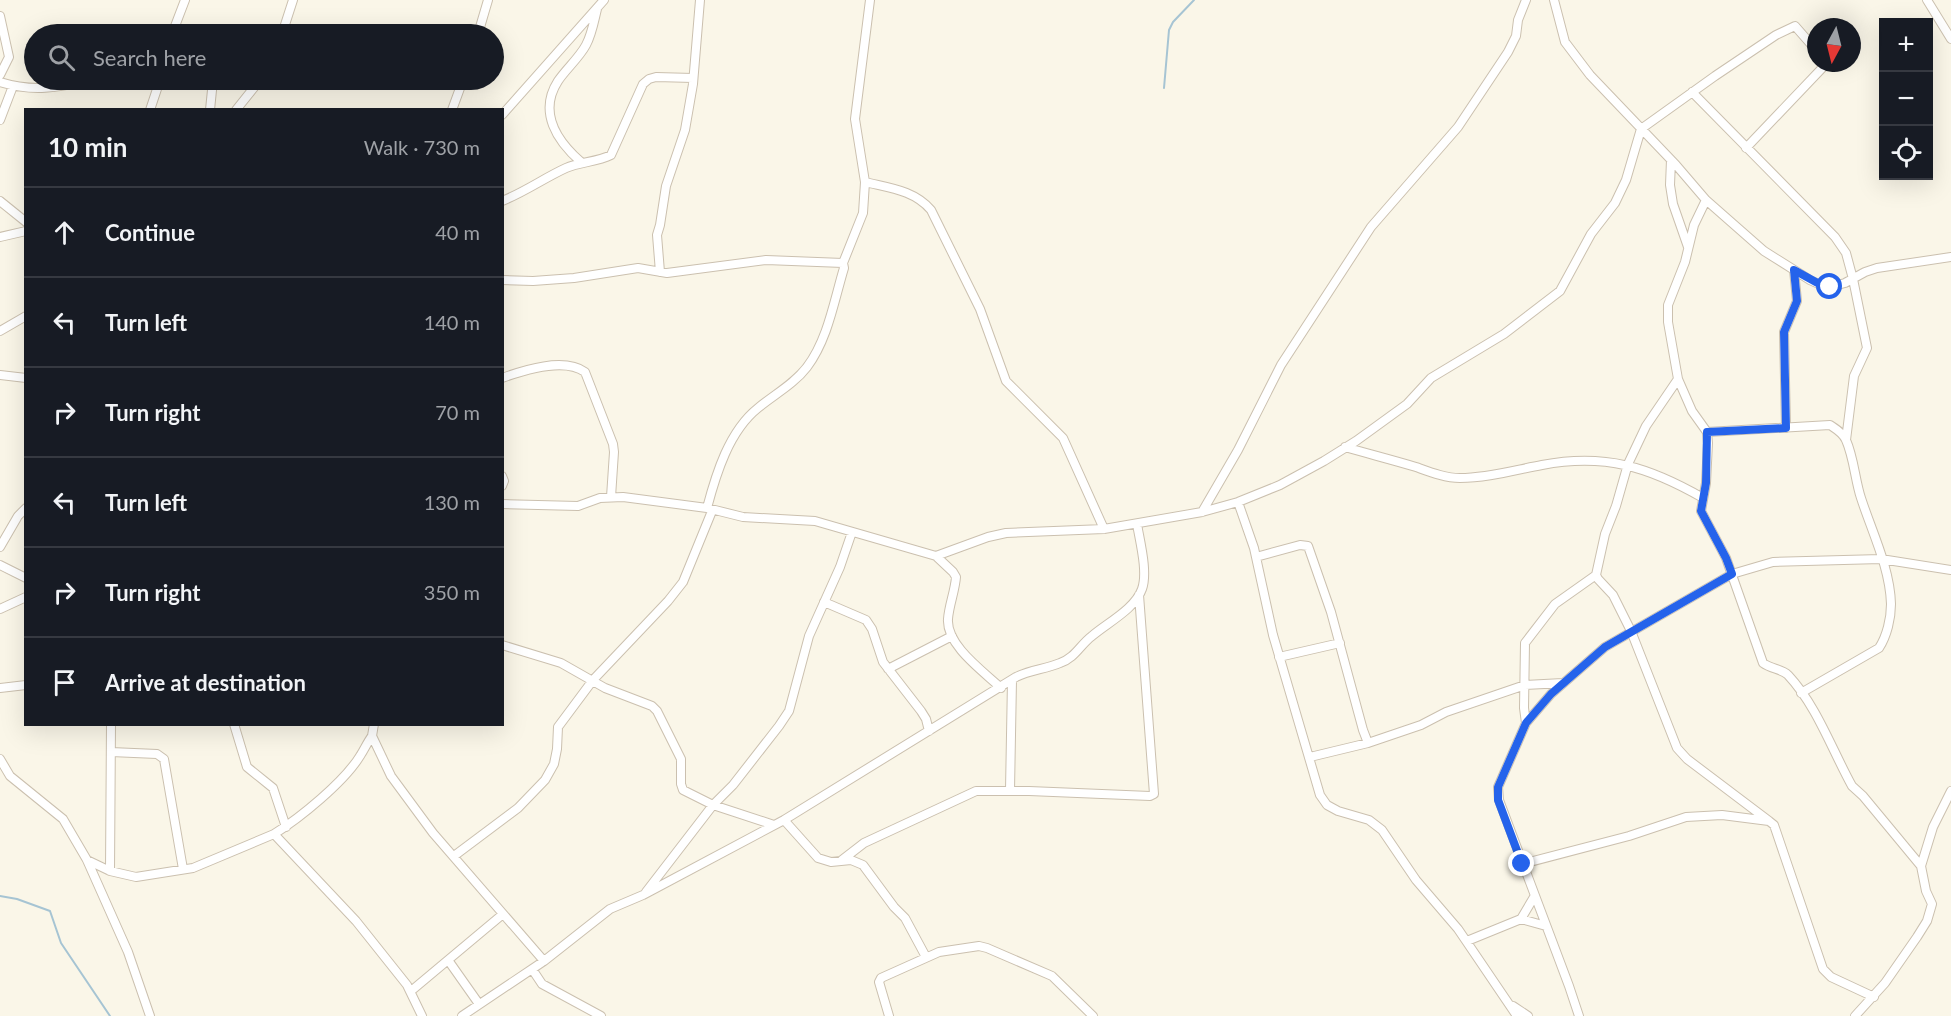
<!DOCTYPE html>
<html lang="en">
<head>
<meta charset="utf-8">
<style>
	body { margin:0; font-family:Lato,sans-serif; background:#20242c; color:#f1f3f6 }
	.controls { position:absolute; right:18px; top:18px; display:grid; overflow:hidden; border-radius:0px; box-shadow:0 6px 24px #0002 }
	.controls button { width:54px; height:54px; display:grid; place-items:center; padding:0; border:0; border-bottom:2px solid #363941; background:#171b24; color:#f1f3f6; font:30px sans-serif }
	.compass { position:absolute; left:1807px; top:18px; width:54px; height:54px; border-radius:50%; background:#171b24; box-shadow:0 6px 24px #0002; rotate:187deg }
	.stop { position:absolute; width:18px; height:18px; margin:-14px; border:4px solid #2563eb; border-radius:50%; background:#fff }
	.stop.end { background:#2563eb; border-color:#fff; box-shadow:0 2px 6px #0008 }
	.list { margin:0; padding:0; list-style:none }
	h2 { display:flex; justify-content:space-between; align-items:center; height:78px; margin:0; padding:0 24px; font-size:26px }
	h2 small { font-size:20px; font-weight:400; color:#9ea1a6 }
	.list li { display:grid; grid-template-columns:39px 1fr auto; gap:18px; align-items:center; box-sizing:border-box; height:90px; padding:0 24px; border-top:2px solid #363941 }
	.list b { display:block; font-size:22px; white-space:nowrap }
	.list em { font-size:20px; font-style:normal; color:#9ea1a6 }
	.icon { flex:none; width:33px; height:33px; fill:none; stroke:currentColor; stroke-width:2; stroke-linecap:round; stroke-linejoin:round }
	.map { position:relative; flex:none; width:1951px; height:1016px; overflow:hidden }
	.search { position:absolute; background:#171b24; box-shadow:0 6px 24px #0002; left:24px; top:24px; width:480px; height:66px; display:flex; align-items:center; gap:15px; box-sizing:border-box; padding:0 21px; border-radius:33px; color:#9ea1a6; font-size:22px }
	.panel { position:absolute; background:#171b24; box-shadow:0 6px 24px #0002; left:24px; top:108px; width:480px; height:618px; border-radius:0px }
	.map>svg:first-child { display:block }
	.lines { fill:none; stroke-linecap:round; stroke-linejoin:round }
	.stream { stroke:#a6c4d3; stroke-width:2 }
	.street-casing { stroke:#cbc0af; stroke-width:10 }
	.street { stroke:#fff; stroke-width:8 }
	.route { stroke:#2563eb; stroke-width:8 }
</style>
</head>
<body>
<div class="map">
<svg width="1951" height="1016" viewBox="0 0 1951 1016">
	<rect width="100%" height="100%" fill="#faf6e8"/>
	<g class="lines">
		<path class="stream" d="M 1164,88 L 1169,30 L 1173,22 L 1194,0
			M 0,896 L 17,899 L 50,911 L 61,943 L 110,1016"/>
		<g class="street-casing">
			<path id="street" d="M 1554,0 L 1565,42 L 1590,75 L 1676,165 L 1706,200 L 1764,251 L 1810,280 L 1823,286 L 1830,287 L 1845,283 L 1865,272 L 1877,268 L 1951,257
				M 1927,0 L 1951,39
				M 0,16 L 9,57 L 0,75
				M 172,34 L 185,0
				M 282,34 L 293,0
				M 478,34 L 488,0
				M 0,82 C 32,92 58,88 90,80
				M 1692,92 L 1835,237 L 1846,253 L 1853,279 L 1867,348 L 1854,376 L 1846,440
				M 150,110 L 160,80
				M 210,110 L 213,80
				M 236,110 L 260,80
				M 452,110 L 463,80
				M 502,115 L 604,0
				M 0,120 L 13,86
				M 1746,148 L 1827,63
				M 1671,160 L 1670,185 L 1673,204 L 1688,247
				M 581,162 C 557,141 538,112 558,81 C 566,69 579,58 586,45 C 592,34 594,21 597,9
				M 865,182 C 889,188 914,190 931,210 L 980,309 L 1006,381 L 1063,438 L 1104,529
				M 1706,200 L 1694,225 L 1685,262 L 1668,305 L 1668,322 L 1678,379 L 1692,411 L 1707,432 L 1708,443 L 1706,483 L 1701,511 L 1726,558 L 1763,663 C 1771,669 1782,669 1788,675 C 1817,706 1832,750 1852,786 L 1863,796 L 1921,866 L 1926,891 L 1932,904 L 1927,921 L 1917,937 L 1885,983 L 1855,1016
				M 0,201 L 26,222
				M 502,201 C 525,192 544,178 566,168 C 580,162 597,162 611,155 L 643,84 L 649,79 L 656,77 L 693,78
				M 0,237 L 26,231
				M 843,263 L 863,213 L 865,182 L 855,119 L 870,0
				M 660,272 L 657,235 L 660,225 L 666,186 L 685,130 L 693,84 L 700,0
				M 502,280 L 533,281 L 574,278 L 638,268 L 667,273 L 766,260 L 843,263 L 844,268 C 834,301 828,339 807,367 C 794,384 775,394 758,408 C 729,431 716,474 707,508
				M 0,331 L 26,316
				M 0,375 L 26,378
				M 502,378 C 524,370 564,357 585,372 L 613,444 L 614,452 L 611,497
				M 1678,379 L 1646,426 L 1628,464 L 1616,506 L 1605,534 L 1596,575 L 1598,579 L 1613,595 L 1631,631 L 1677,748 L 1687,759 L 1769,821
				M 1786,428 L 1784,332 L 1797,301 L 1794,270
				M 1707,432 L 1830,425 C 1836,429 1843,433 1846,440 C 1854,458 1855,480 1861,498 C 1872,532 1890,568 1891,604 C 1891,618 1887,636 1879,648 L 1801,693
				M 1345,447 C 1369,454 1393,460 1416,467 C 1430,472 1445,478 1460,478 C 1487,478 1515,470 1542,465 C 1605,453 1649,467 1703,498
				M 502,476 L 504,481 L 502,486
				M 1238,502 L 1254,548 L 1273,635 L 1320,795 L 1327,805 L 1338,811 L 1369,820 L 1382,830 L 1416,880 L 1458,929 L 1517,1016
				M 502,504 L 578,506 L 600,498 L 623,497 L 707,508 L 743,517 L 815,521 L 936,556 L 953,572 L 956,577 C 955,591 949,605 948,619 C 946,645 983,671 1001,688
				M 1202,512 L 1238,450 L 1281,365 L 1371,227 L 1458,127 L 1508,52 L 1516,36 L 1518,20 L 1526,0
				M 0,547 L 18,516 L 26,508
				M 936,556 L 988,537 L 1006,533 L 1104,529 L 1202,512 L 1238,502 L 1280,485 L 1324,461 L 1356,441 L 1407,404 L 1431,378 L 1504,334 L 1560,291 L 1591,234 L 1615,203 L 1626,180 L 1641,129 L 1715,76 L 1776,35 L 1795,26 L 1816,50
				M 1256,557 L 1300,545 L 1308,546 L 1331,612 L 1363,730 L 1368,743
				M 0,565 L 26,578
				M 824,602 L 866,620 L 872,629 L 883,662 L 921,711 L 926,719 L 929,731
				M 0,609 L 26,597
				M 502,645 L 561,663 L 605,688 L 652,706 L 657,711 L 681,759 L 681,784 L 683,790 L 713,805 L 774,825
				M 1279,657 L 1340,643
				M 888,669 L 952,636
				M 0,688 L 26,685
				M 1526,723 L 1524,708 L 1525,643 L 1555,604 L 1596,575
				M 234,724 L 247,767 L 273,788 L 286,827
				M 374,724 L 372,736 L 391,776 L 433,833 L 544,961
				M 111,752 L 157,754 L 164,759 L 183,869
				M 1310,757 L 1368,743 L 1421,725 L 1446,712 L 1525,685 L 1563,683
				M 0,759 L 10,776 L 63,819 L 87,860 L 128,952 L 150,1016
				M 1010,790 L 1012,680
				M 784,820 L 818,858 L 831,862 L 851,860 L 863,865 L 894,907 L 905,918 L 926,957
				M 274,834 L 356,921 L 407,985 L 422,1016
				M 454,856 L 518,808 L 545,780 L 554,764 L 557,749 L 558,727 L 593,680 L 668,601 L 683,582 L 712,511
				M 87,860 L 110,871 L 136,877 L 193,868 L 274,834 C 300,818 344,782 360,756 C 364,750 367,743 372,736
				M 842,860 L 864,843 L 976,791 L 1029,791 L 1150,796 L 1154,794 L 1139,595
				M 1522,864 L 1629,836 L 1686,817 L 1722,815 L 1769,821 L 1774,825 L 1823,969 L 1831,977 L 1874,997
				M 1921,866 L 1933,827 L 1951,791
				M 110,871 L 111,724
				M 646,892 L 713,805 L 733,785 L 779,726 L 789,711 L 809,636 L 840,567 L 852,532
				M 1521,919 L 1546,926
				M 1467,941 L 1521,919 L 1534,897
				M 448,960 L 479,1004
				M 532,969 L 542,984 L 601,1016
				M 411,991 L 503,914
				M 1513,1006 L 1528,1016
				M 462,1016 L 544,961 L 610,909 L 643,895 L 784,820 L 1016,677 C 1030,670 1046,669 1060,663 C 1075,658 1080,645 1092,636 C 1107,623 1135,609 1142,589 C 1148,572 1140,542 1137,524
				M 889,1016 L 879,982 L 881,978 L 939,952 L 979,946 L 987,948 L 1052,976 L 1093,1016
				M 1579,1016 L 1569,986 L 1499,800 L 1498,787 L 1526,723 L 1551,694 L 1605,647 L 1732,574 L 1773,562 L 1881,559 L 1951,570"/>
		</g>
		<use href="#street" class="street"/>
	</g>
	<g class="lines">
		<path class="route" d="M 1522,864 L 1498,800 L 1498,787 L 1526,723 L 1551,694 L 1605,647 L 1732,574 L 1726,558 L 1701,511 L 1706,483 L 1707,432 L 1786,428 L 1784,332 L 1797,301 L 1794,270 L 1823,286 L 1830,287"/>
	</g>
</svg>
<div class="controls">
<button>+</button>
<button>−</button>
<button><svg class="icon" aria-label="locate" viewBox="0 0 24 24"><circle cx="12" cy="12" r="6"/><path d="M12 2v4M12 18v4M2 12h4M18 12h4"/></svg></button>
</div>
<svg class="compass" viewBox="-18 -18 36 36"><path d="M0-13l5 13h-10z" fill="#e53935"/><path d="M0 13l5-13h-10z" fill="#9ea1a6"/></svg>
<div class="stop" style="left:1830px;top:287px"></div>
<div class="stop end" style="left:1522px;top:864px"></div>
<div class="search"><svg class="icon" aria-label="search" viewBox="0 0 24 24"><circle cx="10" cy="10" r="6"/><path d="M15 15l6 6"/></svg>Search here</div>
<section class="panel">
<h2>10 min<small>Walk · 730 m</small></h2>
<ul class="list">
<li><svg class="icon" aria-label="ahead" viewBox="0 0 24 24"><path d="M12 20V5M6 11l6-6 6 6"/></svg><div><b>Continue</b></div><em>40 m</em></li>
<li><svg class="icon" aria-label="left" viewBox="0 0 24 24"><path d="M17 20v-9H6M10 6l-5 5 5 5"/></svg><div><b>Turn left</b></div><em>140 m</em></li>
<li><svg class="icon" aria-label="right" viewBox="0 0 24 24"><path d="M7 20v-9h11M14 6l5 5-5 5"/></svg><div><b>Turn right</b></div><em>70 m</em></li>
<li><svg class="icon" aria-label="left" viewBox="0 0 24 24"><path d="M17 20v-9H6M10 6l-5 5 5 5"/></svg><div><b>Turn left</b></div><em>130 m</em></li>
<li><svg class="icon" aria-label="right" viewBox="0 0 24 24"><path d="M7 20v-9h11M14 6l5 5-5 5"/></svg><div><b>Turn right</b></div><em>350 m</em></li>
<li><svg class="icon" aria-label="arrive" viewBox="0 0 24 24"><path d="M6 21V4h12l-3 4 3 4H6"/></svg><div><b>Arrive at destination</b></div></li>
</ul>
</section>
</div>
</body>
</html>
